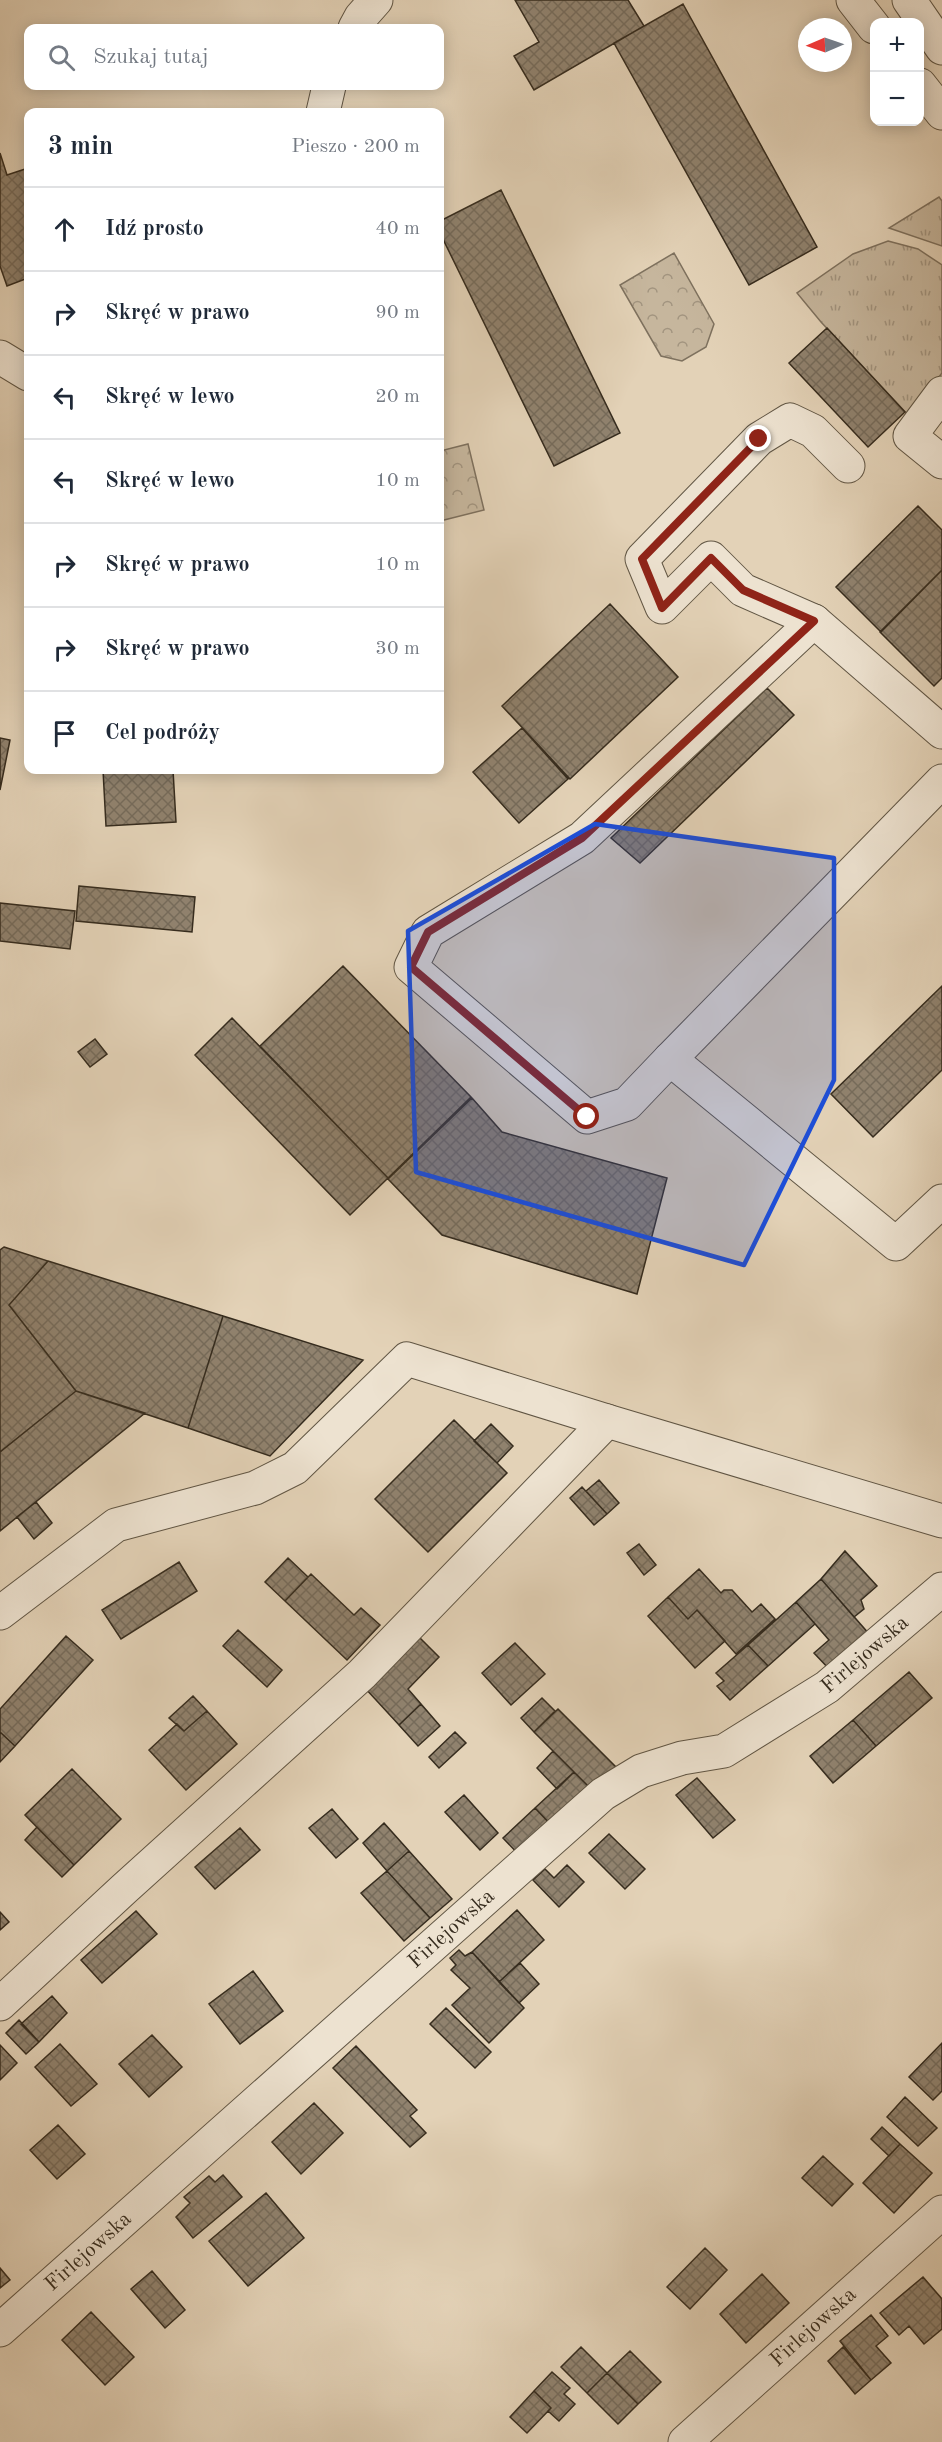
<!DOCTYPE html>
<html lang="pl">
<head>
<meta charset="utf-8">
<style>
	body { margin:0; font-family:"Old Standard TT",serif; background:#f6f6f7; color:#1f2937 }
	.controls { position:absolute; right:18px; top:18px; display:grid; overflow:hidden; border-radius:12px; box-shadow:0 3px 15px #0003 }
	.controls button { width:54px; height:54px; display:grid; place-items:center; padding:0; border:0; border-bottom:2px solid #e0e1e3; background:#fff; color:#1f2937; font:30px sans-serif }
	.compass { position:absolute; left:798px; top:18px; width:54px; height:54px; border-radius:50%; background:#fff; box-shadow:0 3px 15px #0003; rotate:268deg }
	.stop { position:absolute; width:18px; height:18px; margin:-14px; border:4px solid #8f2418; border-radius:50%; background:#fff }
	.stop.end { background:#8f2418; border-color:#fff; box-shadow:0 2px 6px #0008 }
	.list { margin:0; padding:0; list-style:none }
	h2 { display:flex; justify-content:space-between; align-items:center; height:78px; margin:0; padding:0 24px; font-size:26px }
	h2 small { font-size:20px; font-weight:400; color:#747a83 }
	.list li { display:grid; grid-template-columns:39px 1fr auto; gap:18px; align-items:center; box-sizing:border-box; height:84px; padding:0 24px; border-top:2px solid #e0e1e3 }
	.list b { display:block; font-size:22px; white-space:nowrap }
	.list em { font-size:20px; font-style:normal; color:#747a83 }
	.icon { flex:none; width:33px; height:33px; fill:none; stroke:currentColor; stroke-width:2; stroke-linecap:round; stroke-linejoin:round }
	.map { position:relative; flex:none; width:942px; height:2442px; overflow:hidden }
	.search { position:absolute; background:#fff; box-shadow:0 3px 15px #0003; left:24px; top:24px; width:420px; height:66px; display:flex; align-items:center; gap:15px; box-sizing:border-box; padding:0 21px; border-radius:12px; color:#747a83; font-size:22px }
	.panel { position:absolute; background:#fff; box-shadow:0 3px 15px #0003; left:24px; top:108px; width:420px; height:666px; border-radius:12px }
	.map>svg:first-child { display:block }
	.grass { fill:url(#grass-tufts); stroke:#7e715e; stroke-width:1.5 }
	.park { fill:url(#park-crowns); stroke:#7e715e; stroke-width:1.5 }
	.building { fill:url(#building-cross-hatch); stroke:#362c1e; stroke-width:1.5 }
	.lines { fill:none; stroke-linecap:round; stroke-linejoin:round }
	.minor-casing { stroke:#615644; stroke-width:35 }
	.minor { stroke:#ede2d0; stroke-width:33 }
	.route { stroke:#8f2418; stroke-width:8 }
	.marked { fill:#1d4ed8; fill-opacity:0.2; stroke:#1d4ed8; stroke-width:4.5; stroke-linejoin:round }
	.labels { text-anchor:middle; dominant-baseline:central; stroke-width:4.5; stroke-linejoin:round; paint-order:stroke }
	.street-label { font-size:21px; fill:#362c1e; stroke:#ede2d0 }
</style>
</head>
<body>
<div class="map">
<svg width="942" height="2442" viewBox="0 0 942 2442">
	<defs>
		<pattern id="grass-tufts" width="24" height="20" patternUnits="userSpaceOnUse" patternTransform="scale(1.5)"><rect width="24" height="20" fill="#c6b69d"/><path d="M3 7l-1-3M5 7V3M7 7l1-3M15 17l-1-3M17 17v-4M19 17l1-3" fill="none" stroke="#a2947f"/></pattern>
		<pattern id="park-crowns" width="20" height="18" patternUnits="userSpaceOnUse" patternTransform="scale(1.5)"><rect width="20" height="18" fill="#c6b69d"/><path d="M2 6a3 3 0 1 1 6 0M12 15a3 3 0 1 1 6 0" fill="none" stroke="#a2947f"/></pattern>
		<pattern id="building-cross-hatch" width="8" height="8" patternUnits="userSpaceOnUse" patternTransform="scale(1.5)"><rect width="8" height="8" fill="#90826e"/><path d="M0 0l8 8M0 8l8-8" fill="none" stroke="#766b5a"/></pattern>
	</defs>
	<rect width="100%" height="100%" fill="#e3d2b7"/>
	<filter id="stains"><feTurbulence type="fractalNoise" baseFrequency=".00333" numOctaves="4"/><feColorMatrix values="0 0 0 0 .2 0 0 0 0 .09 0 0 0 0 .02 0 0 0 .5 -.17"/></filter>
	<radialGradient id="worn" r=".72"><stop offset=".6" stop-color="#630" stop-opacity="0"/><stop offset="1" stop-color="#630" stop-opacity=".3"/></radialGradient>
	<path class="grass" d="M 939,197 L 942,201 L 942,246 L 889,228 Z
		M 888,241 L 918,249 L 942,265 L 942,373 L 909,416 L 821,322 L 797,293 L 853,254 Z"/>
	<path class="park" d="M 674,253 L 714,324 L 706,347 L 682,361 L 661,356 L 620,285 Z
		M 468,444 L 484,510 L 440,521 L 440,451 Z"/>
	<path class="building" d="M 515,0 L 628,0 L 644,26 L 534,90 L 514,56 L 539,42 Z
		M 683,4 L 817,247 L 749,285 L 614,43 Z
		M 0,153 L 7,175 L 28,168 L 28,278 L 7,286 L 0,266 Z
		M 501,190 L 620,433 L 554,466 L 440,233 L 440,221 Z
		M 827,328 L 905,412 L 868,447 L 789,363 Z
		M 918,506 L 942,530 L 942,570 L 881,632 L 836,587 Z
		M 942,570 L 942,678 L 934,686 L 880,632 Z
		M 610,604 L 678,677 L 570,779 L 502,706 Z
		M 767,688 L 794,715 L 640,863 L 611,838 Z
		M 522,728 L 568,779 L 519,823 L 473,772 Z
		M 0,738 L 10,740 L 0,790 Z
		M 103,770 L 173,770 L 176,822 L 106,826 Z
		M 79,886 L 195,897 L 192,932 L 76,921 Z
		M 0,903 L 75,911 L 70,949 L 0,941 Z
		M 343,966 L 471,1097 L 388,1178 L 260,1046 Z
		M 942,986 L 942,1070 L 873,1137 L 831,1094 Z
		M 232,1018 L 388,1178 L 350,1215 L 195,1055 Z
		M 95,1039 L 107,1054 L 90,1067 L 78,1052 Z
		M 472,1098 L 502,1132 L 667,1178 L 637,1294 L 442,1235 L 388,1179 Z
		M 4,1247 L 48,1261 L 9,1305 L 76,1391 L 0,1452 L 0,1250 Z
		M 48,1261 L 223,1316 L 188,1428 L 76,1391 L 9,1305 Z
		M 223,1316 L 363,1360 L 270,1456 L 188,1428 Z
		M 76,1391 L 145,1413 L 0,1531 L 0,1452 Z
		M 454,1420 L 507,1473 L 428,1552 L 375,1499 Z
		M 491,1424 L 513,1446 L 497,1463 L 474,1441 Z
		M 599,1480 L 619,1503 L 607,1514 L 586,1491 Z
		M 582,1487 L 607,1514 L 594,1525 L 570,1498 Z
		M 36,1502 L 52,1523 L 34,1539 L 17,1517 Z
		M 639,1544 L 656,1565 L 644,1575 L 627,1553 Z
		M 845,1551 L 877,1586 L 861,1600 L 864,1609 L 854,1617 L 821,1579 Z
		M 288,1558 L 308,1577 L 285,1601 L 265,1582 Z
		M 179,1562 L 197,1591 L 121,1639 L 102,1610 Z
		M 699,1569 L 721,1593 L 724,1590 L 732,1590 L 752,1612 L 761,1604 L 775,1619 L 736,1654 L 697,1610 L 688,1619 L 668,1597 Z
		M 311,1574 L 354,1615 L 361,1608 L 380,1625 L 347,1660 L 285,1601 Z
		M 821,1579 L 870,1635 L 830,1670 L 814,1653 L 829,1640 L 796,1602 Z
		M 668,1597 L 688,1619 L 697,1610 L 725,1641 L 695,1668 L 648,1616 Z
		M 796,1602 L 815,1624 L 768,1666 L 748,1645 Z
		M 238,1630 L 282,1670 L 267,1687 L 223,1646 Z
		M 417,1635 L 439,1657 L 408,1689 L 421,1704 L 399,1725 L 365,1688 Z
		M 66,1636 L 93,1660 L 15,1746 L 0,1732 L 0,1709 Z
		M 515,1643 L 545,1674 L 511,1705 L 482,1673 Z
		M 748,1645 L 768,1666 L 730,1700 L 717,1686 L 724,1681 L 716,1673 Z
		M 909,1672 L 932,1698 L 876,1746 L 853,1720 Z
		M 193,1696 L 207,1711 L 184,1731 L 169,1718 Z
		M 542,1698 L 555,1711 L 534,1732 L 521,1718 Z
		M 421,1704 L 440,1726 L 418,1746 L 399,1725 Z
		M 558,1709 L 616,1767 L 592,1790 L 534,1732 Z
		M 207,1711 L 237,1744 L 186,1790 L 149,1750 L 177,1724 L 184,1731 Z
		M 853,1720 L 876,1746 L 833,1783 L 810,1756 Z
		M 0,1732 L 15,1746 L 0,1762 Z
		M 455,1732 L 466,1743 L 439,1768 L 429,1757 Z
		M 553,1751 L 574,1772 L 557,1789 L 537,1768 Z
		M 72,1769 L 121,1819 L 74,1865 L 25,1815 Z
		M 574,1772 L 592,1790 L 553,1827 L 535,1808 Z
		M 697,1778 L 735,1820 L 713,1838 L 676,1795 Z
		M 464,1795 L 498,1833 L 480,1850 L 445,1812 Z
		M 535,1808 L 553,1827 L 521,1857 L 503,1838 Z
		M 332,1809 L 358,1839 L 336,1858 L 309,1828 Z
		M 384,1823 L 409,1851 L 387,1871 L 363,1843 Z
		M 37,1827 L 74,1865 L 62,1877 L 25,1840 Z
		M 240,1828 L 260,1850 L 215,1889 L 195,1867 Z
		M 609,1834 L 645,1869 L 625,1889 L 589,1853 Z
		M 409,1851 L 452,1899 L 430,1918 L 387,1871 Z
		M 567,1865 L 584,1882 L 559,1907 L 533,1880 L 545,1869 L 554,1878 Z
		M 387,1871 L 430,1918 L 404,1941 L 361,1893 Z
		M 517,1910 L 544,1940 L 499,1982 L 472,1952 Z
		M 136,1911 L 157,1934 L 102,1983 L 81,1960 Z
		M 0,1912 L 9,1922 L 0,1930 Z
		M 459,1950 L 465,1956 L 472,1952 L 524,2008 L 489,2043 L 452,2005 L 470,1988 L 451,1970 L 456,1965 L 450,1958 Z
		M 520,1963 L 539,1984 L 519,2003 L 499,1982 Z
		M 253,1971 L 283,2011 L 240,2044 L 209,2004 Z
		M 52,1996 L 67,2013 L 39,2042 L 21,2024 Z
		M 446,2008 L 491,2052 L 475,2068 L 430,2024 Z
		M 19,2020 L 39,2042 L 26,2054 L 6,2033 Z
		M 152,2035 L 182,2067 L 149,2097 L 119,2064 Z
		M 942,2043 L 942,2091 L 933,2100 L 909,2077 Z
		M 60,2044 L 97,2084 L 71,2106 L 35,2067 Z
		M 0,2045 L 17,2063 L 0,2080 Z
		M 356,2046 L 417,2110 L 410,2116 L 426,2133 L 410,2147 L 333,2068 Z
		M 905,2097 L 937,2128 L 918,2146 L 887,2117 Z
		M 314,2103 L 343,2133 L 301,2174 L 272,2142 Z
		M 58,2125 L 85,2154 L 57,2179 L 30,2150 Z
		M 882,2127 L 900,2144 L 889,2156 L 871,2139 Z
		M 900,2144 L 932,2173 L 894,2213 L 863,2183 Z
		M 823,2156 L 853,2184 L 832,2206 L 802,2178 Z
		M 223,2175 L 242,2197 L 193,2238 L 176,2217 L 190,2203 L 184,2197 L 209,2176 L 215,2182 Z
		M 266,2193 L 304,2238 L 248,2286 L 209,2241 Z
		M 705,2248 L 727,2270 L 690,2309 L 667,2287 Z
		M 0,2268 L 10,2280 L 0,2288 Z
		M 152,2271 L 185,2310 L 165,2328 L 131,2289 Z
		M 762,2274 L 789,2303 L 746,2343 L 720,2314 Z
		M 923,2277 L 942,2299 L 942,2329 L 924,2344 L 909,2326 L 899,2335 L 880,2313 Z
		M 91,2312 L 134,2357 L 105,2385 L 62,2340 Z
		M 871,2315 L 888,2336 L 876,2346 L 891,2363 L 871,2380 L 840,2341 Z
		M 581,2347 L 607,2373 L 587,2393 L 561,2367 Z
		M 843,2347 L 871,2380 L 855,2394 L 828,2361 Z
		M 630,2351 L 661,2382 L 638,2404 L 607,2373 Z
		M 552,2372 L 570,2388 L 564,2394 L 575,2404 L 559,2421 L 548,2411 L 551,2408 L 534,2391 Z
		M 607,2373 L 638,2404 L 618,2424 L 587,2393 Z
		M 534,2391 L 551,2408 L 527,2433 L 510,2417 Z"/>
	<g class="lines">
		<g class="minor-casing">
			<g id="minor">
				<path d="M 853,0 L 874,27"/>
				<path d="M 909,0 L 942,48"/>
				<path d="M 355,28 L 361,17 L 376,0"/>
				<path d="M 920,85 L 942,113"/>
				<path d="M 323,112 L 329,86"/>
				<path d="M 0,357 L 28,374"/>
				<path d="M 942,393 L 910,436 L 942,462"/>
				<path d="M 814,621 L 743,590 L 711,558 L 662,607 L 642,559 L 759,439 L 790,420 L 813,431 L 848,466"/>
				<path d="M 942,781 L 670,1059 L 896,1244 L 942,1201"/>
				<path d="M 670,1059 L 627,1104 L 587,1117 L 411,967 L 428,932 L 582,838 L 814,621 L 942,732"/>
				<path d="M 0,1613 L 116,1525 L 255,1488 L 295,1468 L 407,1359 L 607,1421"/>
				<path d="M 0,2004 L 124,1889 L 362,1674 L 607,1421 L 942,1521"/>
				<path id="s1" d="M 0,2330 L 603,1794 L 641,1771 L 682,1758 L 724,1751 L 827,1687 L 942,1589"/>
				<path id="s2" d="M 685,2442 L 942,2212"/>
			</g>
		</g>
		<use href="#minor" class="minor"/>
	</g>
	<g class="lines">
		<path class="route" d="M 587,1117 L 411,967 L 428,932 L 582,838 L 814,621 L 743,590 L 711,558 L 662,608 L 642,559 L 759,439"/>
	</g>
	<path class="marked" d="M 595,824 L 834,858 L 834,1080 L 744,1265 L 416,1172 L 408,931 Z"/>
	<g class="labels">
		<g class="street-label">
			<text stroke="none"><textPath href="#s1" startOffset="1108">Firlejowska</textPath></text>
			<text stroke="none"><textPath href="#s1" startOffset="604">Firlejowska</textPath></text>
			<text stroke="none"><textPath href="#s1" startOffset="118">Firlejowska</textPath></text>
			<text stroke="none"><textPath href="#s2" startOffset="172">Firlejowska</textPath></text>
		</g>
	</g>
	<rect width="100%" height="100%" filter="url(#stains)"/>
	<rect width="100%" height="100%" fill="url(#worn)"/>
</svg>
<div class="controls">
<button>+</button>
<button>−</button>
</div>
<svg class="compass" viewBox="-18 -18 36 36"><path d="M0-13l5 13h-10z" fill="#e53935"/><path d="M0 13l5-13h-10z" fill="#747a83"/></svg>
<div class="stop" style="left:587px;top:1117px"></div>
<div class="stop end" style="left:759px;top:439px"></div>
<div class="search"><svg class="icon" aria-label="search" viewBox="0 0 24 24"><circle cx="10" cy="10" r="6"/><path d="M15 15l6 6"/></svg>Szukaj tutaj</div>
<section class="panel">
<h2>3 min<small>Pieszo · 200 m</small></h2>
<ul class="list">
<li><svg class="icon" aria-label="ahead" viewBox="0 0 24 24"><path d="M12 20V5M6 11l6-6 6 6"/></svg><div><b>Idź prosto</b></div><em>40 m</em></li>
<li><svg class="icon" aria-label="right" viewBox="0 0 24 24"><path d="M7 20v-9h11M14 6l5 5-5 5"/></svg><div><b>Skręć w prawo</b></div><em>90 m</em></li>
<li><svg class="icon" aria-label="left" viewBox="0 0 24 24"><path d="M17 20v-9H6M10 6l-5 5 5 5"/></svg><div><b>Skręć w lewo</b></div><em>20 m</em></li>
<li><svg class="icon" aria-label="left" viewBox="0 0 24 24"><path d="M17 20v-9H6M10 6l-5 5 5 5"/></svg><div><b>Skręć w lewo</b></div><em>10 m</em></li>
<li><svg class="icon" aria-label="right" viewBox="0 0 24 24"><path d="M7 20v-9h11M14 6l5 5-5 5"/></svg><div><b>Skręć w prawo</b></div><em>10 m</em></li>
<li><svg class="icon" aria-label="right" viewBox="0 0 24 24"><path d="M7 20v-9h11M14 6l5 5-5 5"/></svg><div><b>Skręć w prawo</b></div><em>30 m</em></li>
<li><svg class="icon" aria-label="arrive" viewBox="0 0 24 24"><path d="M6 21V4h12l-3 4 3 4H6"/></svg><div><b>Cel podróży</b></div></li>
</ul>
</section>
</div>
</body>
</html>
